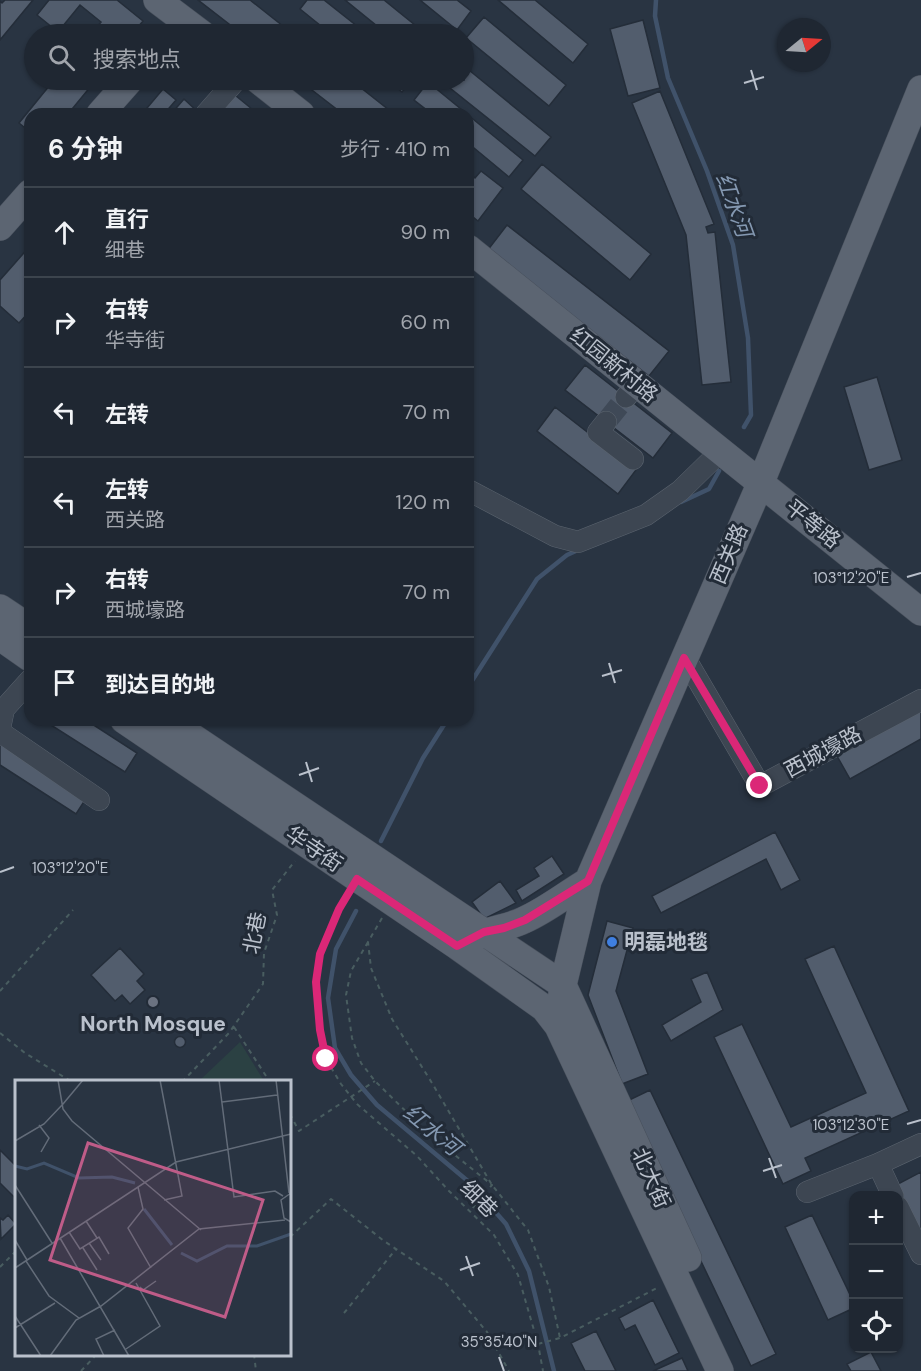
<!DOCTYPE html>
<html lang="zh">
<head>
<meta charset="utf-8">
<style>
	body { margin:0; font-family:"DM Sans","Noto Sans SC",sans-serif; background:#2c333e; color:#f1f3f6 }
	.controls { position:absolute; right:18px; bottom:18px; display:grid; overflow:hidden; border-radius:12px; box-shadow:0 2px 4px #0004 }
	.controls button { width:54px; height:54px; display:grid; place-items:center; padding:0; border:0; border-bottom:2px solid #3c444d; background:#1f2732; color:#f1f3f6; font:30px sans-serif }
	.compass { position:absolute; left:777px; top:18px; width:54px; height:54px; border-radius:50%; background:#1f2732; box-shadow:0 2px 4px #0004; rotate:72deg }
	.stop { position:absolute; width:18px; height:18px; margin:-14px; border:4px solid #db2777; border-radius:50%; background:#fff }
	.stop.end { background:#db2777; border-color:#fff; box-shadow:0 2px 6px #0008 }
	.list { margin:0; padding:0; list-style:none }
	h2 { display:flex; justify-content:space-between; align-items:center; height:78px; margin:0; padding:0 24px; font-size:26px }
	h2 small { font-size:20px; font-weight:400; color:#a1a5ac }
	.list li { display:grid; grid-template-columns:39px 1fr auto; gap:18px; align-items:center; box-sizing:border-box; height:90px; padding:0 24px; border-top:2px solid #3c444d }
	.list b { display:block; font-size:22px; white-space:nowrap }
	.list p { margin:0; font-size:20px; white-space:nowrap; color:#a1a5ac }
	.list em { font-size:20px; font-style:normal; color:#a1a5ac }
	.icon { flex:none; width:33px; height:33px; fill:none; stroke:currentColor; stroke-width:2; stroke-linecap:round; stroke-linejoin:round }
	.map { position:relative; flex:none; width:921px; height:1371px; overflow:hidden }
	.search { position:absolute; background:#1f2732; box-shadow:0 2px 4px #0004; left:24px; top:24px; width:450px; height:66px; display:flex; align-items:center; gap:15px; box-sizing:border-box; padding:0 21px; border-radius:33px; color:#a1a5ac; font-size:22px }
	.panel { position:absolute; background:#1f2732; box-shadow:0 2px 4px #0004; left:24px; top:108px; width:450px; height:618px; border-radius:18px }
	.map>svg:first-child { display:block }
	.green { fill:#2b4143 }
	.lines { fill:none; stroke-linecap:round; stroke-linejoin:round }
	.stream { stroke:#40526a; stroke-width:4.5 }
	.building { fill:#525d6d; stroke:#242d39; stroke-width:1.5 }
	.minor-tunnel { stroke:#3f4957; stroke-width:21; stroke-dasharray:21 10; stroke-linecap:butt }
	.minor-casing { stroke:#5b646f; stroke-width:22 }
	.major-casing { stroke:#474f5b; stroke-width:28 }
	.path { stroke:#495d60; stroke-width:2; stroke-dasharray:4.5 4.5; stroke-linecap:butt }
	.minor { stroke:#3d4652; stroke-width:21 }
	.major { stroke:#5c6572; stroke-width:27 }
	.route { stroke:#db2777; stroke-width:8 }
	.ticks { fill:none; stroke:#bac1cc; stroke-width:2 }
	.shop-dot { fill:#3f7fe0; stroke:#222b37; stroke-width:2 }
	.worship-dot { fill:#6b7280; stroke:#222b37; stroke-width:2 }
	.labels { text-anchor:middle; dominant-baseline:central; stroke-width:6; stroke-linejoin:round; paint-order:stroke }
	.street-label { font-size:21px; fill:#bac1cc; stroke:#222b37 }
	.poi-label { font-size:21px; font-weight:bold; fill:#bac1cc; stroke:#222b37; text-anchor:start }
	.water-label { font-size:22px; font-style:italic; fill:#8498b1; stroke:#222b37 }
	.inset-river { fill:none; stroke:#40526a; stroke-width:3 }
	.inset-road { fill:none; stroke:#636c79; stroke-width:1.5 }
	.view { fill:#bf5c88; fill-opacity:0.15; stroke:#bf5c88; stroke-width:3 }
	.inset-edge { fill:none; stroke:#bac1cc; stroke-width:3 }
	.ticks-label { font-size:15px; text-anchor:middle; fill:#bac1cc; stroke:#222b37; stroke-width:6; stroke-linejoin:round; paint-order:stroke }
</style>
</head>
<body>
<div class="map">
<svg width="921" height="1371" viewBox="0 0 921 1371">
	<rect width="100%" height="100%" fill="#293442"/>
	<path class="green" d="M 240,1042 L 264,1081 L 199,1081 Z"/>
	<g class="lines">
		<path class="stream" d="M 656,0 L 655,16 L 668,78 L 707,171 L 733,245 L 748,338 L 751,415 L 744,427
			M 681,502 L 709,489 L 719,471
			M 468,687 L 537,579 L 567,555 L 578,550
			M 381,841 L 423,758 L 447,720
			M 356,911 L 336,949 L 328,998 L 335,1048 L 351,1075 L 377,1105 L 469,1182 L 506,1224 L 529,1271 L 554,1371"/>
	</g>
	<path class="building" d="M 5,0 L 33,0 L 0,40 L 0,1 L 2,3 Z
		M 49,0 L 117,0 L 143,21 L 132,34 L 91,34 L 101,22 L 80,5 L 58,32 L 37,15 Z
		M 198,0 L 250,0 L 293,34 L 242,34 Z
		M 307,0 L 324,0 L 367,34 L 331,34 L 300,9 Z
		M 345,0 L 384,0 L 426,34 L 387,34 Z
		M 420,0 L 457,0 L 471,11 L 457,30 Z
		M 498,0 L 535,0 L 588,44 L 573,63 Z
		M 484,17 L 566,85 L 549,106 L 466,38 Z
		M 643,20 L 660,88 L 628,96 L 610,29 Z
		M 464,66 L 551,137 L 535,156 L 440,80 L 464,80 Z
		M 54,80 L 96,80 L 68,114 L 30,114 L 30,132 L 19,123 Z
		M 299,80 L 351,80 L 394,114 L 343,114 Z
		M 387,80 L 412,80 L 402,92 Z
		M 428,82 L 467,114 L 432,114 L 414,100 Z
		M 163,89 L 176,100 L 164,114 L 142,114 Z
		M 230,91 L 258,114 L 229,114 L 218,105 Z
		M 660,91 L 714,224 L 706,227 L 708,233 L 715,232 L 731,382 L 702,385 L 686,235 L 632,103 Z
		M 184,99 L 199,113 L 199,114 L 171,114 Z
		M 468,115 L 523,160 L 509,177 L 468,143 Z
		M 542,164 L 651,254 L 630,280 L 521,189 Z
		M 481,171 L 503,188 L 478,221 L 468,213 L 468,172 L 475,178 Z
		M 507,225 L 669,351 L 649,376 L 487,251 Z
		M 30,246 L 30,311 L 19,323 L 0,306 L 0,280 Z
		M 585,365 L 672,433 L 653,458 L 565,390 Z
		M 877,377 L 902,460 L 869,470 L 844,387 Z
		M 555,407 L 636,470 L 618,494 L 537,431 Z
		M 921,709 L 921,739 L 850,779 L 837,756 Z
		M 43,720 L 86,720 L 137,753 L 125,772 Z
		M 0,741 L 87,797 L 76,814 L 0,765 Z
		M 775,832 L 800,880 L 781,890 L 766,859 L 661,913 L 652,896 Z
		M 552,856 L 564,874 L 522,901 L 516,890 L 539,876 L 534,868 Z
		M 500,881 L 516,903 L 484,919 L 472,902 Z
		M 607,921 L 633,928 L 616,991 L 648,1074 L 622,1084 L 588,995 Z
		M 834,946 L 909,1111 L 805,1158 L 811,1171 L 783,1184 L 714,1037 L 742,1024 L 791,1127 L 866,1093 L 805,959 Z
		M 120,948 L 144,974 L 137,981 L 145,990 L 130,1004 L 122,995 L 115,1001 L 91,975 Z
		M 707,972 L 723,1010 L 671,1041 L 662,1025 L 701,1002 L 691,979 Z
		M174.5 1042a5.5 5.5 0 1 1 11 0a5.5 5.5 0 1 1-11 0Z
		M 650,1090 L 776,1354 L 751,1366 L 625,1102 Z
		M 0,1150 L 16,1166 L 16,1199 L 0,1183 Z
		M 921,1172 L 921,1234 L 896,1185 Z
		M 8,1215 L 16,1224 L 1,1239 L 0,1218 L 3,1220 Z
		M 812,1215 L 854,1303 L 854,1308 L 828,1320 L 785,1227 Z
		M 653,1300 L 679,1353 L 655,1365 L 635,1325 L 625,1330 L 619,1318 Z
		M 596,1331 L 616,1371 L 585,1371 L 571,1343 Z
		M 871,1352 L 881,1371 L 851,1371 L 847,1364 Z
		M 682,1358 L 688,1371 L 653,1371 Z"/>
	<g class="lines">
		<path class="minor-tunnel" d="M 606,422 L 626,397"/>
		<g class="minor-casing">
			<path id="minor" d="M 206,114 L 236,80
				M 626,397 L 638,383
				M 606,422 L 598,432 L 633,459
				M 468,490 L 555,536 L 578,542 L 646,515 L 680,491 L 722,450
				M 685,658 L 760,786 L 921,700
				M 0,728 L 4,709 L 30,680
				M 0,732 L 99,800
				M 807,1192 L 878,1164
				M 893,1196 L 878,1164 L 921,1144
				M 898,1207 L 921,1254"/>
		</g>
		<g class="major-casing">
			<path id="major" d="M 157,0 L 202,34
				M 258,80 L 301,114
				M 100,114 L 130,80
				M 0,227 L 30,193
				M 468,248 L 921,612
				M 0,608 L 30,628
				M 0,637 L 30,658
				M 124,720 L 457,946 L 544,1008 L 558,1026 L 720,1371
				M 167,720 L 563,985 L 688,1258
				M 475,937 C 490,929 508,928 524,920 C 545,911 568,893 588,881
				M 558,1026 L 563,985 L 588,881 L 761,482 L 921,89"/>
		</g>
		<path class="path" d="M 347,896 L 339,909 L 320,954 L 316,982 L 319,1030 L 326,1059 L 341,1084 L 357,1104 L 417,1156 L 449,1191 L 494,1235 L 518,1275 L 538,1344 L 543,1371
			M 382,918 L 368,942 L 371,968 L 392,1019 L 432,1083 L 492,1185 L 528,1230 L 549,1287 L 560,1338
			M 368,942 L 351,971 L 346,995 L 352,1038 L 361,1063 L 375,1081 L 430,1135 L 492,1185 L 470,1211
			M 0,991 L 73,910
			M 234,1027 L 270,1082
			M 0,1033 L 25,1053 L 72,1082
			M 182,1082 L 229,1033 L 263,984 L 264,953 L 277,915 L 272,890 L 295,861
			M 290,1114 L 299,1131 L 375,1081
			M 290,1237 L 331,1199 L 384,1241 L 444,1281 L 487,1332 L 509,1371
			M 0,1267 L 16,1251
			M 344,1313 L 396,1249
			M 538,1344 L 560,1338 L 657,1288
			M 254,1354 L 256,1371
			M 81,1371 L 97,1354"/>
		<use href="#minor" class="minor"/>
		<use href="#major" class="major"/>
	</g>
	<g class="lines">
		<path class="route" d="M 326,1059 L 320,1030 L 316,982 L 320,954 L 339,909 L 357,879 L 457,946 L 484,932 L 504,928 L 525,920 L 588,881 L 684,658 L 760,786"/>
	</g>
	<path class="ticks" d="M 751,70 L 757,90M 744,83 L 764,77M 907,577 L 921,573M 609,663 L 615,683M 602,676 L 622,670M 306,762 L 312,782M 299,775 L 319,768M 0,872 L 14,867M 907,1124 L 921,1120M 769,1158 L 776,1178M 763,1171 L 782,1165M 466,1256 L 473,1276M 460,1270 L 480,1263M 499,1357 L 504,1371"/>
	<circle class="shop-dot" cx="612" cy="942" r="6"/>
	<circle class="worship-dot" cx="153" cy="1002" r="6"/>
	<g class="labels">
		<g class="street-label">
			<text transform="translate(614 365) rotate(39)">红园新村路</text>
			<text transform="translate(813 524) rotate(39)">平等路</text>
			<text transform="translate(729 554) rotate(-67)">西关路</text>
			<text transform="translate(823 752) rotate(-28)">西城壕路</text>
			<text transform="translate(314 849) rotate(34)">华寺街</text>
			<text transform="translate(255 933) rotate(-79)">北巷</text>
			<text transform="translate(651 1178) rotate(66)">北大街</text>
			<text transform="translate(479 1199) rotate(45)">细巷</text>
		</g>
		<g class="poi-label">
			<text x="624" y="942">明磊地毯</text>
			<text x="153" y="1024" text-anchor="middle">North Mosque</text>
		</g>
		<g class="water-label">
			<text transform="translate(734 205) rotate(70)">红水河</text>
			<text transform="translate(432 1130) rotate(39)">红水河</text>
		</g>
	</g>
	<g transform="translate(15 1080)">
		<rect width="276" height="276" fill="#293442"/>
		<path class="inset-river" d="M 0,86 L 12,89 L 29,83 L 64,98 L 97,97 L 120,103M 129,129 L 157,165M 166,173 L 182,181 L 212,166 L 242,166 L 276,154"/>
		<path class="inset-road" d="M 43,0 L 48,29 L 57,41 L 186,150M 145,0 L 167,116 L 149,120M 204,0 L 219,117 L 260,111 L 268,116M 261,0 L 274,113M 207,22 L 262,15M 48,24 L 68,0M 24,45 L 34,58 L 26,72M 0,61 L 29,44 L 48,24M 0,105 L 37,163M 123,107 L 128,129 L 113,148 L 136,188M 276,113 L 266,120 L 269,138 L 276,142M 71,141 L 82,158M 54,152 L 65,169 L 84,157 L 94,174M 45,158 L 114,276M 0,160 L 12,180M 74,163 L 86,180M 68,168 L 82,190M 11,181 L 34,216 L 64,238M 0,188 L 161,82 L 276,54M 125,207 L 128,210 L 141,201M 0,236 L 26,276M 0,248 L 40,223M 111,269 L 145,246 L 121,203M 35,276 L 61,240 L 86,226 L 184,149 L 270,140M 89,276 L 81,259 L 100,250"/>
		<path class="view" d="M 73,63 L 248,120 L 210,237 L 35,180 Z"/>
		<rect width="276" height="276" class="inset-edge"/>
	</g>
	<g class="ticks-label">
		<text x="851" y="583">103°12'20"E</text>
		<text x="70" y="873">103°12'20"E</text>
		<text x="851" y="1130">103°12'30"E</text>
		<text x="499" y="1347">35°35'40"N</text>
	</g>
</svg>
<div class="controls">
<button>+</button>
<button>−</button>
<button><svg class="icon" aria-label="locate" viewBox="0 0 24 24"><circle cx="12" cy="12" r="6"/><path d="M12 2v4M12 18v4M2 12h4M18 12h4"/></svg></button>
</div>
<svg class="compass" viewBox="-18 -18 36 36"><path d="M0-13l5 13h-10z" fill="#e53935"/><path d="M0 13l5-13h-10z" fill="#a1a5ac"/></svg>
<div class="stop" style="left:326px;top:1059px"></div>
<div class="stop end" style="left:760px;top:786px"></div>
<div class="search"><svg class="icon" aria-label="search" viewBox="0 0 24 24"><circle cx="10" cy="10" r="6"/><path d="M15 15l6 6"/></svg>搜索地点</div>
<section class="panel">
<h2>6 分钟<small>步行 · 410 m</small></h2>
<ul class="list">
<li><svg class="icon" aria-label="ahead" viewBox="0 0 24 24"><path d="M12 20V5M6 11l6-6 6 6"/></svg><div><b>直行</b><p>细巷</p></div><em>90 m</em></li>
<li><svg class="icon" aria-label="right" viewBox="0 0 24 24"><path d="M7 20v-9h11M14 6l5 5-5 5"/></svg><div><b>右转</b><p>华寺街</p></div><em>60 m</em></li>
<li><svg class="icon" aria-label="left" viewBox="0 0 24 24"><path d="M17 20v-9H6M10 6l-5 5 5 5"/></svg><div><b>左转</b></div><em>70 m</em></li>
<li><svg class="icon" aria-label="left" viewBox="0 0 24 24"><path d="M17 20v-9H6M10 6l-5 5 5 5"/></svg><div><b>左转</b><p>西关路</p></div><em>120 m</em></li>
<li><svg class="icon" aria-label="right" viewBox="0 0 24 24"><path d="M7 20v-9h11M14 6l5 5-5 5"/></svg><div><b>右转</b><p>西城壕路</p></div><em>70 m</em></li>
<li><svg class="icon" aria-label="arrive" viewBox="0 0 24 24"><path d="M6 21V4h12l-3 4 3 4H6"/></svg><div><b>到达目的地</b></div></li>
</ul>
</section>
</div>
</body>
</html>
